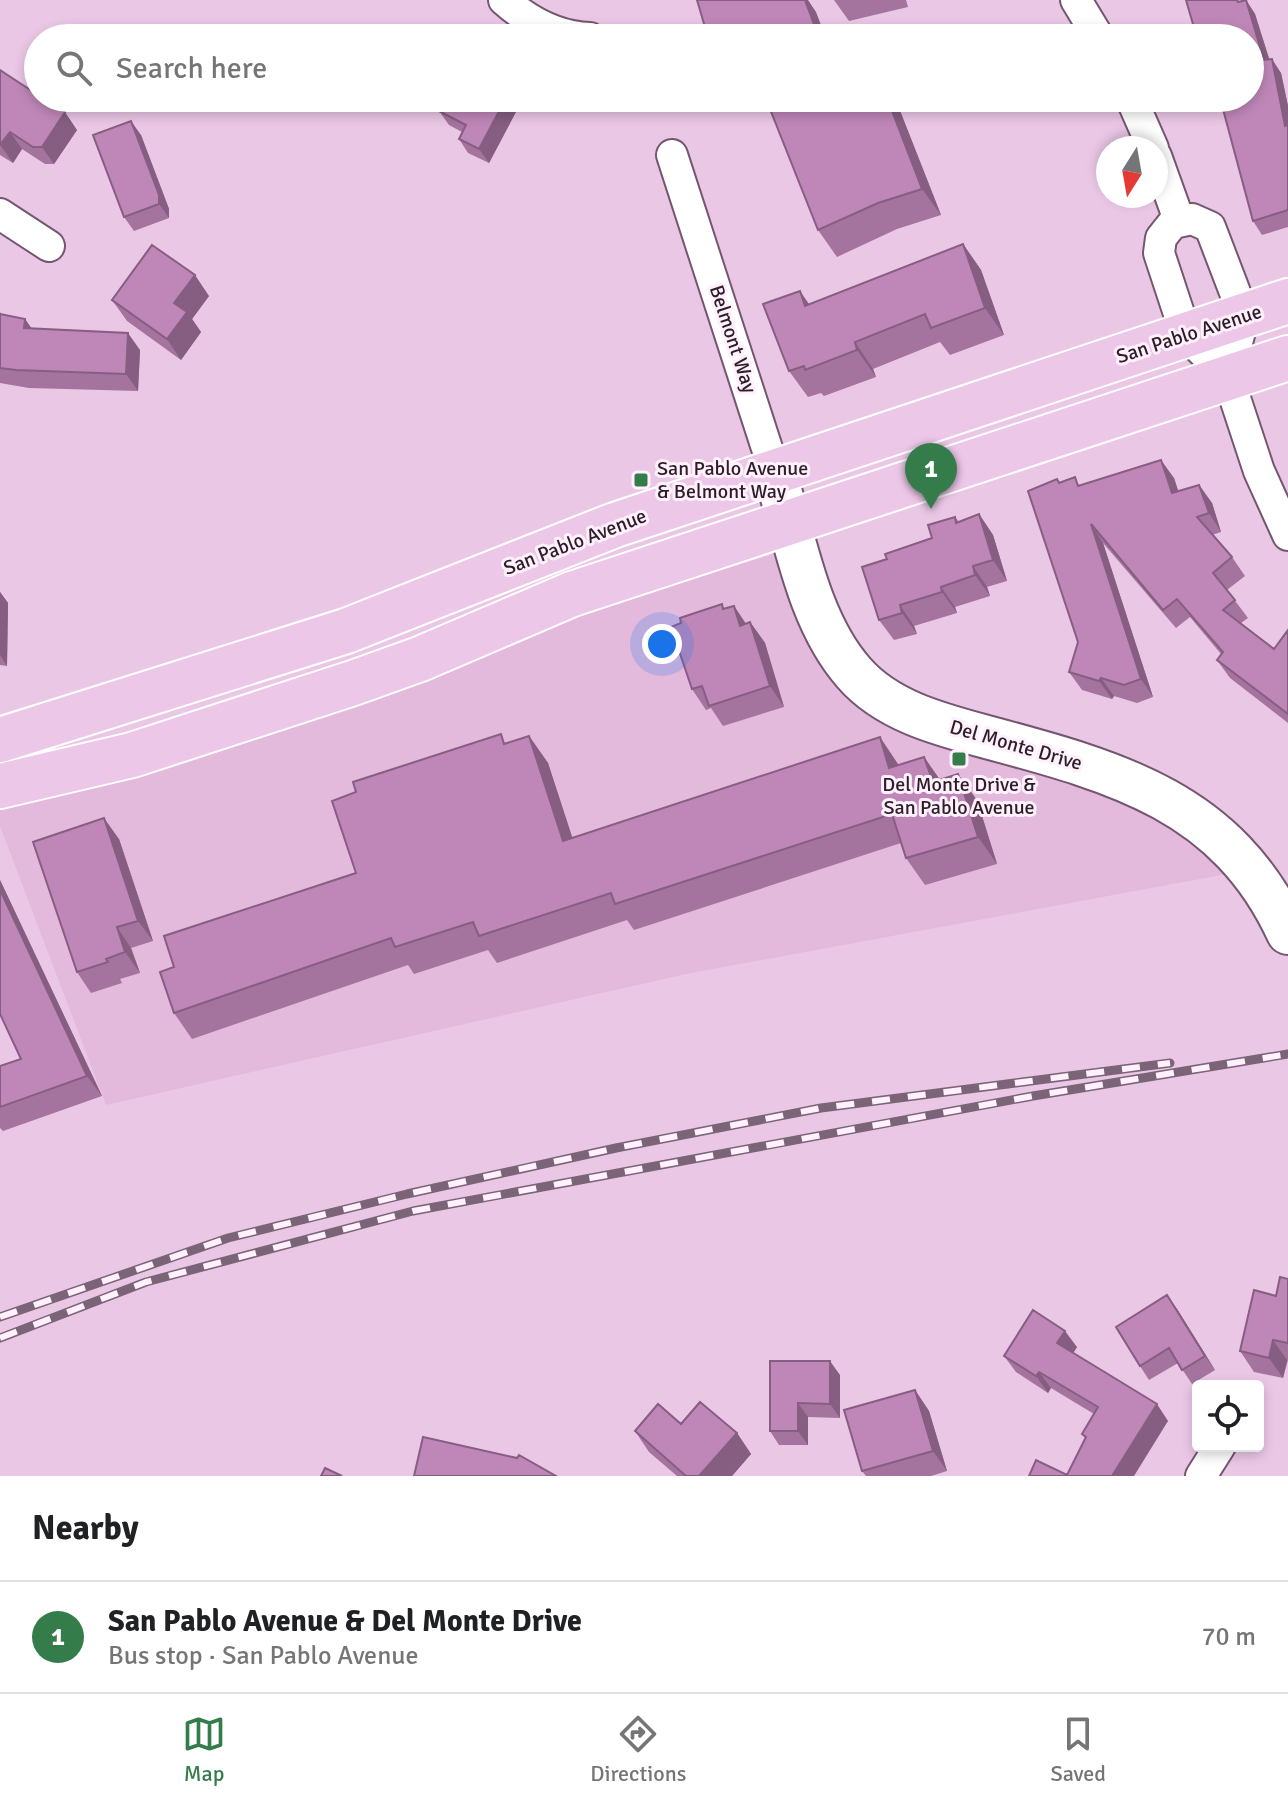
<!DOCTYPE html>
<html lang="en">
<head>
<meta charset="utf-8">
<style>
	body { margin:0; font-family:Signika,sans-serif; background:#f2f2f2; color:#202124 }
	.controls { position:absolute; right:24px; bottom:24px; display:grid; overflow:hidden; border-radius:8px; box-shadow:0 4px 12px #0003 }
	.controls button { width:72px; height:72px; display:grid; place-items:center; padding:0; border:0; border-bottom:2px solid #e0e0e0; background:#fff; color:#202124; font:40px sans-serif }
	.compass { position:absolute; left:1096px; top:136px; width:72px; height:72px; border-radius:50%; background:#fff; box-shadow:0 4px 12px #0003; rotate:191deg }
	.you { position:absolute; left:662px; top:644px; width:28px; height:28px; margin:-20px; border:6px solid #fff; border-radius:50%; background:#1a73e8; box-shadow:0 0 0 12px #1a73e833 }
	.badge { display:grid; place-items:center; width:52px; height:52px; border-radius:50%; background:#347d4a; color:#fff; font-size:26px; font-weight:700 }
	.pin { position:absolute; translate:-50% -66px; filter:drop-shadow(0 2px 4px #0008) }
	.pin::after { content:''; position:absolute; top:42px; width:28px; height:24px; background:inherit; clip-path:polygon(0 0,100% 0,50% 100%) }
	.list { margin:0; padding:0; list-style:none }
	h2 { display:flex; justify-content:space-between; align-items:center; height:104px; margin:0; padding:0 32px; font-size:34px }
	h2 small { font-size:26px; font-weight:400; color:#757577 }
	.list li { display:grid; grid-template-columns:52px 1fr auto; gap:24px; align-items:center; box-sizing:border-box; height:112px; padding:0 32px; border-top:2px solid #e0e0e0 }
	.list b { display:block; font-size:30px; white-space:nowrap }
	.list p { margin:0; font-size:26px; white-space:nowrap; color:#757577 }
	.list em { font-size:26px; font-style:normal; color:#757577 }
	.icon { flex:none; width:44px; height:44px; fill:none; stroke:currentColor; stroke-width:2; stroke-linecap:round; stroke-linejoin:round }
	.map { position:relative; flex:none; width:1288px; height:1476px; overflow:hidden }
	.search { position:absolute; background:#fff; box-shadow:0 4px 12px #0003; left:24px; right:24px; top:24px; height:88px; display:flex; align-items:center; gap:20px; box-sizing:border-box; padding:0 28px; border-radius:44px; color:#757577; font-size:30px }
	.sheet { height:216px; background:#fff }
	nav { display:flex; justify-content:space-around; align-items:center; box-sizing:border-box; height:112px; border-top:2px solid #e0e0e0; background:#fff; font-size:22px; color:#757577 }
	nav a { display:grid; justify-items:center; gap:4px }
	nav .on { color:#347d4a }
	.map>svg:first-child { display:block }
	.built { fill:#e3b9dc }
	.lines { fill:none; stroke-linecap:round; stroke-linejoin:round }
	.street-casing { stroke:#755671; stroke-width:34 }
	.secondary-casing { stroke:#755671; stroke-width:46 }
	.primary-casing { stroke:#fff; stroke-width:48 }
	.street { stroke:#fff; stroke-width:30 }
	.secondary { stroke:#fff; stroke-width:42 }
	.primary { stroke:#edc7e8; stroke-width:44 }
	.rail-casing { stroke:#7b6478; stroke-width:9 }
	.rail { stroke:#fff0fc; stroke-width:6; stroke-dasharray:18; stroke-linecap:butt }
	.wall { fill:#a4749e }
	.shaded-wall { fill:#865e81 }
	.building { fill:#bf87b8; stroke:#865e81; stroke-width:2 }
	.poi-dot { fill:#347d4a; stroke:#fff0fc; stroke-width:3 }
	.labels { text-anchor:middle; dominant-baseline:central; stroke-width:6; stroke-linejoin:round; paint-order:stroke }
	.street-label { font-size:20px; fill:#2b1e29; stroke:#fff0fc }
	.poi-label { font-size:20px; fill:#2b1e29; stroke:#fff0fc; text-anchor:start }
</style>
</head>
<body>
<div class="map">
<svg width="1288" height="1476" viewBox="0 0 1288 1476">
	<rect width="100%" height="100%" fill="#ebc7e6"/>
	<path class="built" d="M 783,551 L 824,670 L 897,722 L 1122,789 L 1189,826 L 1227,874 L 686,974 L 106,1105 L 0,826 L 0,798 Z"/>
	<g class="lines">
		<g class="street-casing">
			<path id="street" d="M 504,0 C 529,22 557,37 590,38
				M 1076,0 L 1099,38
				M 1131,98 L 1153,148
				M 672,155 L 774,470
				M 1156,156 L 1179,220
				M 0,214 L 49,246
				M 1228,377 L 1244,316 L 1210,227 L 1192,219 L 1173,223 L 1161,238 L 1159,253 L 1186,335 L 1228,377 L 1259,471 L 1288,535
				M 1201,1476 L 1220,1446"/>
		</g>
		<g class="secondary-casing">
			<path id="secondary" d="M 774,470 C 795,536 807,620 854,673 C 886,710 938,724 983,736 C 1113,771 1227,800 1288,933"/>
		</g>
		<g class="primary-casing">
			<path id="primary" d="M 0,740 L 346,631 L 615,525 L 1288,301
				M 0,786 L 132,755 L 353,683 L 420,659 L 572,594 L 1288,358"/>
		</g>
		<use href="#street" class="street"/>
		<use href="#secondary" class="secondary"/>
		<use href="#primary" class="primary"/>
		<g class="rail-casing">
			<path id="rail" d="M 0,1317 L 228,1238 L 407,1194 L 616,1148 L 821,1108 L 1170,1063
				M 0,1338 L 146,1282 L 413,1211 L 1033,1096 L 1288,1054"/>
		</g>
		<use href="#rail" class="rail"/>
	</g>
	<path class="wall" d="M 834,0 L 906,0 L 908,7 L 849,21 Z
		M 1246,0 L 1255,14 L 1269,59 L 1281,73 L 1288,106 L 1288,227 L 1262,235 L 1253,221 L 1222,104 L 1212,106 L 1206,98 L 1250,98 L 1243,1 Z
		M 0,70 L 77,130 L 54,164 L 45,164 L 22,149 L 13,163 L 0,155 Z
		M 710,98 L 731,98 L 714,104 Z
		M 895,98 L 941,215 L 897,229 L 837,257 L 818,230 Z
		M 518,108 L 489,163 L 468,153 L 459,139 L 462,132 L 449,125 L 439,111 Z
		M 141,135 L 169,209 L 169,218 L 134,231 L 124,217 Z
		M 963,244 L 981,270 L 1004,335 L 950,355 L 940,342 L 873,369 L 876,377 L 824,396 L 821,393 L 808,397 L 789,371 L 809,304 Z
		M 209,296 L 192,319 L 201,332 L 181,360 L 127,321 L 112,300 Z
		M 0,312 L 2,315 L 25,319 L 31,328 L 140,350 L 138,391 L 29,388 L 0,383 Z
		M 1174,478 L 1178,491 L 1199,485 L 1212,503 L 1221,532 L 1212,535 L 1232,557 L 1245,576 L 1227,590 L 1248,618 L 1241,623 L 1274,649 L 1288,630 L 1288,723 L 1230,678 L 1217,660 L 1221,654 L 1190,617 L 1176,628 L 1103,543 L 1153,697 L 1137,703 L 1114,696 L 1112,699 L 1082,690 L 1069,672 L 1078,642 L 1060,483 L 1081,485 Z
		M 979,514 L 993,535 L 1007,581 L 987,587 L 990,596 L 955,607 L 957,613 L 914,626 L 917,634 L 894,640 L 879,620 L 887,559 L 932,538 L 955,517 L 959,522 Z
		M 0,592 L 8,603 L 7,666 L 0,665 Z
		M 734,606 L 746,624 L 750,622 L 765,643 L 784,707 L 723,726 L 711,708 L 706,710 L 692,689 L 725,609 Z
		M 529,736 L 548,763 L 572,838 L 899,765 L 924,757 L 940,780 L 977,800 L 997,864 L 925,885 L 906,858 L 901,843 L 634,930 L 627,920 L 497,963 L 488,950 L 414,974 L 408,965 L 192,1039 L 174,1013 L 174,967 L 356,873 L 507,743 Z
		M 119,839 L 153,941 L 131,948 L 140,973 L 120,979 L 122,983 L 91,993 L 77,972 Z
		M 0,880 L 102,1096 L 3,1131 L 0,1128 L 0,1066 L 21,1059 Z
		M 1288,1279 L 1288,1360 L 1283,1378 L 1254,1372 L 1240,1351 Z
		M 1177,1309 L 1215,1370 L 1192,1384 L 1178,1363 L 1149,1380 L 1140,1366 Z
		M 1077,1347 L 1073,1353 L 1168,1421 L 1067,1475 L 1085,1438 L 1082,1434 L 1094,1414 L 1051,1388 L 1048,1393 L 1016,1372 L 1004,1356 Z
		M 770,1361 L 840,1375 L 840,1418 L 808,1417 L 808,1445 L 779,1445 L 770,1431 Z
		M 915,1390 L 929,1411 L 947,1471 L 931,1476 L 866,1476 L 862,1471 Z
		M 681,1424 L 737,1433 L 751,1454 L 732,1476 L 677,1476 L 649,1452 L 635,1431 Z"/>
	<path class="shaded-wall" d="M 805,0 L 808,0 L 816,12 L 826,38 L 819,38 Z
		M 1246,0 L 1255,14 L 1274,74 L 1264,60 Z
		M 1272,59 L 1281,73 L 1288,106 L 1288,130 L 1285,126 Z
		M 503,98 L 511,98 L 518,108 L 489,163 L 479,149 Z
		M 887,98 L 895,98 L 941,215 L 922,189 Z
		M 65,112 L 77,130 L 54,164 L 42,147 Z
		M 131,121 L 141,135 L 169,209 L 169,218 L 159,204 Z
		M 10,132 L 22,149 L 13,163 L 1,146 Z
		M 963,244 L 981,270 L 1004,335 L 985,308 Z
		M 195,275 L 209,296 L 192,319 L 201,332 L 181,360 L 167,339 L 174,303 Z
		M 800,291 L 818,317 L 805,306 Z
		M 25,319 L 37,336 L 24,328 Z
		M 128,333 L 140,350 L 138,391 L 126,374 Z
		M 855,342 L 873,369 L 876,377 L 857,350 Z
		M 1161,460 L 1174,478 L 1185,511 L 1172,493 Z
		M 1199,485 L 1212,503 L 1221,532 L 1209,513 Z
		M 979,514 L 993,535 L 1007,581 L 993,560 Z
		M 1091,524 L 1103,543 L 1153,697 L 1141,679 Z
		M 973,566 L 987,587 L 990,596 L 975,575 Z
		M 941,587 L 955,607 L 957,613 L 942,592 Z
		M 0,592 L 8,603 L 7,666 L 0,655 Z
		M 900,605 L 914,626 L 917,634 L 902,613 Z
		M 734,606 L 748,627 L 740,626 Z
		M 750,622 L 765,643 L 784,707 L 770,686 Z
		M 1101,678 L 1114,696 L 1112,699 L 1099,681 Z
		M 529,736 L 548,763 L 582,867 L 563,841 Z
		M 880,737 L 898,764 L 908,795 L 889,768 Z
		M 924,757 L 943,784 L 933,782 Z
		M 958,774 L 977,800 L 997,864 L 978,837 Z
		M 104,818 L 119,839 L 153,941 L 138,921 Z
		M 0,880 L 102,1096 L 87,1076 L 0,890 Z
		M 117,927 L 131,948 L 140,973 L 125,952 Z
		M 1167,1295 L 1177,1309 L 1215,1370 L 1205,1356 Z
		M 1065,1331 L 1077,1347 L 1069,1360 L 1057,1343 Z
		M 1273,1340 L 1287,1360 L 1283,1378 L 1269,1358 Z
		M 830,1361 L 840,1375 L 840,1418 L 830,1404 Z
		M 1039,1372 L 1051,1388 L 1048,1393 L 1036,1376 Z
		M 915,1390 L 929,1411 L 947,1471 L 933,1451 Z
		M 798,1403 L 808,1417 L 808,1445 L 798,1431 Z
		M 1157,1404 L 1168,1421 L 1134,1476 L 1112,1476 Z
		M 737,1433 L 751,1454 L 732,1476 L 699,1476 Z"/>
	<path class="building" d="M 697,0 L 805,0 L 819,38 L 683,38 L 682,35 L 705,27 Z
		M 1186,0 L 1237,0 L 1238,2 L 1246,0 L 1264,60 L 1272,59 L 1285,126 L 1288,125 L 1288,210 L 1253,221 L 1220,98 L 1250,98 L 1250,38 L 1197,38 Z
		M 0,70 L 38,95 L 38,98 L 42,98 L 65,112 L 42,147 L 33,147 L 10,132 L 0,145 Z
		M 446,98 L 506,98 L 479,149 L 459,139 L 466,125 L 439,111 Z
		M 797,98 L 887,98 L 922,189 L 878,203 L 818,230 L 770,109 Z
		M 131,121 L 159,195 L 159,204 L 124,217 L 93,135 Z
		M 963,244 L 985,308 L 931,328 L 925,314 L 855,342 L 857,350 L 805,370 L 804,366 L 789,371 L 763,304 L 800,291 L 805,306 Z
		M 152,245 L 195,275 L 174,303 L 187,312 L 167,339 L 112,300 Z
		M 0,314 L 25,319 L 24,328 L 128,333 L 126,374 L 16,370 L 0,368 Z
		M 1161,460 L 1172,493 L 1199,485 L 1209,513 L 1197,517 L 1232,557 L 1213,573 L 1235,600 L 1223,610 L 1274,649 L 1288,630 L 1288,714 L 1217,660 L 1223,652 L 1177,599 L 1163,610 L 1091,524 L 1141,679 L 1124,685 L 1101,678 L 1099,681 L 1069,672 L 1078,642 L 1028,491 L 1057,479 L 1059,483 L 1075,477 L 1078,486 Z
		M 979,514 L 993,560 L 973,566 L 975,575 L 941,587 L 942,592 L 900,605 L 902,613 L 879,620 L 862,567 L 887,559 L 885,554 L 932,538 L 928,525 L 955,517 L 956,523 Z
		M 722,604 L 723,609 L 734,606 L 740,626 L 750,622 L 770,686 L 709,706 L 702,686 L 692,689 L 671,627 L 681,623 L 680,618 Z
		M 501,734 L 504,744 L 529,736 L 563,841 L 880,737 L 889,768 L 924,757 L 933,782 L 958,774 L 978,837 L 906,858 L 892,814 L 615,904 L 611,893 L 479,936 L 473,922 L 395,947 L 391,938 L 174,1013 L 160,972 L 174,967 L 164,936 L 356,873 L 332,801 L 356,792 L 353,782 Z
		M 104,818 L 138,921 L 117,927 L 125,952 L 106,959 L 108,962 L 77,972 L 33,842 Z
		M 0,890 L 87,1076 L 0,1107 L 0,1066 L 21,1059 L 0,1014 Z
		M 1280,1277 L 1288,1279 L 1288,1343 L 1273,1340 L 1269,1358 L 1240,1351 L 1254,1290 L 1276,1296 Z
		M 1167,1295 L 1205,1356 L 1182,1370 L 1169,1348 L 1140,1366 L 1116,1327 Z
		M 1033,1310 L 1065,1331 L 1057,1343 L 1157,1404 L 1112,1476 L 1029,1476 L 1036,1460 L 1067,1475 L 1086,1437 L 1082,1434 L 1098,1407 L 1039,1372 L 1036,1376 L 1004,1356 Z
		M 770,1361 L 830,1361 L 830,1404 L 798,1403 L 798,1431 L 770,1431 Z
		M 915,1390 L 933,1451 L 862,1471 L 844,1410 Z
		M 700,1402 L 737,1433 L 699,1476 L 686,1476 L 635,1431 L 658,1404 L 681,1424 Z
		M 423,1437 L 517,1458 L 519,1455 L 556,1476 L 414,1476 Z
		M 325,1468 L 342,1476 L 321,1476 Z"/>
	<g class="poi-dot">
		<rect x="633" y="472" width="16" height="16" rx="4"/>
		<rect x="951" y="751" width="16" height="16" rx="4"/>
	</g>
	<g class="labels">
		<g class="street-label">
			<text transform="translate(1189 334) rotate(-18)">San Pablo Avenue</text>
			<text transform="translate(733 339) rotate(72)">Belmont Way</text>
			<text transform="translate(575 542) rotate(-21)">San Pablo Avenue</text>
			<text transform="translate(1016 745) rotate(16)">Del Monte Drive</text>
		</g>
		<g class="poi-label">
			<text x="657" y="468">San Pablo Avenue<tspan x="657" dy="23">&amp; Belmont Way</tspan></text>
			<text x="959" y="784" text-anchor="middle">Del Monte Drive &amp;<tspan x="959" dy="23">San Pablo Avenue</tspan></text>
		</g>
	</g>
</svg>
<div class="controls">
<button><svg class="icon" aria-label="locate" viewBox="0 0 24 24"><circle cx="12" cy="12" r="6"/><path d="M12 2v4M12 18v4M2 12h4M18 12h4"/></svg></button>
</div>
<svg class="compass" viewBox="-18 -18 36 36"><path d="M0-13l5 13h-10z" fill="#e53935"/><path d="M0 13l5-13h-10z" fill="#757577"/></svg>
<div class="you"></div>
<div class="pin badge" style="left:931px;top:509px">1</div>
<div class="search"><svg class="icon" aria-label="search" viewBox="0 0 24 24"><circle cx="10" cy="10" r="6"/><path d="M15 15l6 6"/></svg>Search here</div>
</div>
<section class="sheet">
<h2>Nearby<small></small></h2>
<ul class="list">
<li><span class="badge">1</span><div><b>San Pablo Avenue &amp; Del Monte Drive</b><p>Bus stop · San Pablo Avenue</p></div><em>70 m</em></li>
</ul>
</section>
<nav>
<a class="on"><svg class="icon" aria-label="map" viewBox="0 0 24 24"><path d="M3 6l6-2 6 2 6-2v14l-6 2-6-2-6 2zM9 4v14M15 6v14"/></svg>Map</a>
<a><svg class="icon" aria-label="directions" viewBox="0 0 24 24"><path d="M12 3l9 9-9 9-9-9zM9 14v-3h6M13 9l2 2-2 2"/></svg>Directions</a>
<a><svg class="icon" aria-label="saved" viewBox="0 0 24 24"><path d="M7 4h10v16l-5-4-5 4z"/></svg>Saved</a>
</nav>
</body>
</html>
